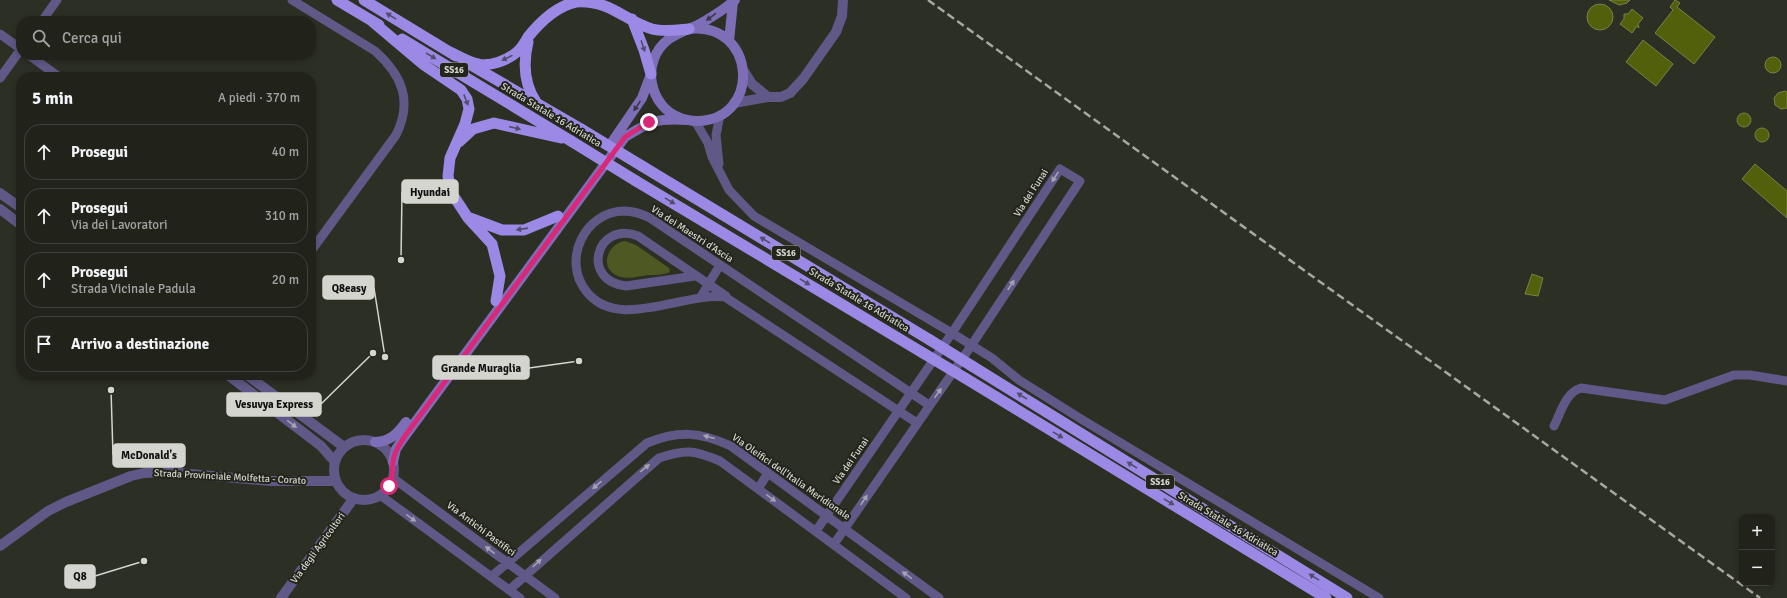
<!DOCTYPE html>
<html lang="it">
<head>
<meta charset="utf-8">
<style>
	body { margin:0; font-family:Signika,sans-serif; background:#292b24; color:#f1f3f6 }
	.controls { position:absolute; right:12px; bottom:12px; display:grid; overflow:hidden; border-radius:8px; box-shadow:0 2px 6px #0003 }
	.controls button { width:36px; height:36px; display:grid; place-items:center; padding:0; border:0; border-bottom:1px solid #3e403a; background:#21231b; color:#f1f3f6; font:20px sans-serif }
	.stop { position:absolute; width:12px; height:12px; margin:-9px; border:3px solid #db2777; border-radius:50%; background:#fff }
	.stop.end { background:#db2777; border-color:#fff; box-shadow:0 1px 4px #0008 }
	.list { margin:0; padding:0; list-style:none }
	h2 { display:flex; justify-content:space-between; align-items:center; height:52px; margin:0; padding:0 16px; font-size:17px }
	h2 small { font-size:13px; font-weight:400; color:#a2a4a3 }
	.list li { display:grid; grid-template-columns:26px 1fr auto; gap:12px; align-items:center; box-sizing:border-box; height:56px; margin:0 8px 8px; padding:0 8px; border:1px solid #3e403a; border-radius:16px }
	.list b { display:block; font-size:15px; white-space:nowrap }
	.list p { margin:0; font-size:13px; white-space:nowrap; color:#a2a4a3 }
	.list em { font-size:13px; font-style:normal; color:#a2a4a3 }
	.icon { flex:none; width:22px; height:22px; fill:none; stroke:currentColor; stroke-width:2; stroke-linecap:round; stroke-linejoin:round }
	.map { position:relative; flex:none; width:1787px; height:598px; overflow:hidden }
	.search { position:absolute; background:#21231b; box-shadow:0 2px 6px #0003; left:16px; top:16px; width:300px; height:44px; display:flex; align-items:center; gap:10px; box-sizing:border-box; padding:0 14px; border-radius:16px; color:#a2a4a3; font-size:15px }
	.panel { position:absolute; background:#21231b; box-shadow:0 2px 6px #0003; left:16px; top:72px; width:300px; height:308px; border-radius:16px }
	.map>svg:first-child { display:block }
	.green { fill:#4d5822 }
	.water { fill:#525f0b; stroke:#798246 }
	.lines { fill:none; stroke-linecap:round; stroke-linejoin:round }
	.minor { stroke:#605886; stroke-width:9 }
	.tertiary { stroke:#605886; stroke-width:10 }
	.secondary { stroke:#7d6eb7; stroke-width:10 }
	.trunk { stroke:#9c89e5; stroke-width:11 }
	.rail { stroke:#a7a9a1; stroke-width:2.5; stroke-dasharray:8 4; stroke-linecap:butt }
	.trunk-bridge { stroke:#9c89e5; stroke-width:11 }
	.oneway { fill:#534d6c }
	.oneway2 { fill:#3a3742 }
	.oneway3 { fill:#a5a3b1 }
	.route { stroke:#db2777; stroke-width:5 }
	.labels { text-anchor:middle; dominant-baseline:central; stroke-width:4; stroke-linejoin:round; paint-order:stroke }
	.shield { fill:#23251b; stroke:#9ea098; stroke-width:1 }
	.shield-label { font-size:9px; font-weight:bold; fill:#d3d5ce }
	.street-label { font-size:10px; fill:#d3d5ce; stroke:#23251b }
	.leader { fill:none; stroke:#d3d5ce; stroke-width:1.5 }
	.callout-dot { fill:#d3d5ce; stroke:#23251b; stroke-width:1.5 }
	.callout { fill:#d3d5ce; stroke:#d3d5ce; stroke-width:1.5 }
	.callout-label { font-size:11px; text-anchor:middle; font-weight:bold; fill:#111 }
</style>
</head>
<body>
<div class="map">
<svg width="1787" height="598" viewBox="0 0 1787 598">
	<rect width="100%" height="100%" fill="#2c2f24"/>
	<path class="green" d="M 625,241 L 636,245 L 669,268 L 670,272 C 664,275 655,275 649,275 C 639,276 627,280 618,276 C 598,268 608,243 625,241 Z"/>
	<path class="water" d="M 1609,0 L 1630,0 L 1627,3 L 1619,5 Z
		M 1675,0 L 1680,3 L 1677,7 L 1715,37 L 1694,64 L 1655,33 L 1673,10 L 1670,7 Z
		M1587 17a13 13 0 1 1 26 0a13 13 0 1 1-26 0Z
		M 1632,9 L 1643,18 L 1638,24 L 1639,28 L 1637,26 L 1632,33 L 1620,24 L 1624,19 L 1624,14 L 1628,14 Z
		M 1643,40 L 1673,64 L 1656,86 L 1626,62 Z
		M1765 65a8 8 0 1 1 16 0a8 8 0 1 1-16 0Z
		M 1785,91 L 1787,92 L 1787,108 L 1781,109 L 1775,105 L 1774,98 L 1778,93 Z
		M1737 120a7 7 0 1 1 14 0a7 7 0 1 1-14 0Z
		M1755 135a7 7 0 1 1 14 0a7 7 0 1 1-14 0Z
		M 1755,164 L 1787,191 L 1787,218 L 1742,179 Z
		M 1532,274 L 1543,278 L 1538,296 L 1525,294 Z"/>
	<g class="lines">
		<path class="minor" d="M 292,0 L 375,51 C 402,75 413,101 396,135 L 311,251
			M 42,21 L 57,0
			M 0,34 L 21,49
			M 29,55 L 59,77
			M 0,78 L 21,49
			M 695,121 L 708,143 L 712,157 L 729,190 L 754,216 L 952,333 L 992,358 L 1019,380 L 1081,419 L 1379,598
			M 719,164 L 716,135 L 720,115
			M 695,276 L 626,286 C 580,281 596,220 638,236 L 726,296
			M 700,298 L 720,265
			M 917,423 L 725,297 C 683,292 617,332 586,291 C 562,260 584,212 624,211 C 634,211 642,214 650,218 L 929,405
			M 1554,426 C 1561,412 1566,392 1581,388 L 1665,400 L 1734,375 L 1750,375 L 1787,381
			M 393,478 L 555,598
			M 758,489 L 768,473
			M 380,495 L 520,598
			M 816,531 L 952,333 L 1060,169 L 1080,181 L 971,346 L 834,544
			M 492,576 L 647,443 C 679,430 700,432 731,446 L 939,598
			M 509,590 L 659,458 C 686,449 694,450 720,461 L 906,598"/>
		<path class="tertiary" d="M 744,71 L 752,84 L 768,97
			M 734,103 L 768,97 L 781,97 L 790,93 L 803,79 L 836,32 L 842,16 L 843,0
			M 0,193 L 21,208
			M 0,209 L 21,225
			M 228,375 L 321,446 L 335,462
			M 247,375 L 344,447
			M334 470a30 30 0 1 1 60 0a30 30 0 1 1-60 0Z
			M 0,546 L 48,511 L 66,502 L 131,476 L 144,473 L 167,472 L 271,481 L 335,481
			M 281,598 L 354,498"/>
		<path class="secondary" d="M 689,29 C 756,21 763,120 697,121 C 684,121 670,115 662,105 C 652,93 648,75 654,59 C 663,34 685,33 705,21 C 715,15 726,8 735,0
			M 729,41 L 733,2
			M 610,145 L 642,98 L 651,74
			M 375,442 C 390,442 398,433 406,422
			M 393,462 L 396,449 L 405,436 L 625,137 C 649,122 656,118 686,120"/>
		<path class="trunk" d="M 337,0 L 379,25
			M 364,0 L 456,56
			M 632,19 L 644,50 L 651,74
			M 373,22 L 424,65 L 461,90 L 467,99 L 469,109 L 465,124 L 450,158 L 448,176 L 451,192 L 468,218 L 492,244 L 500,276 L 496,301
			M 402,39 L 571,141
			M 528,42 C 523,63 524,84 536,102
			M 450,52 C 459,56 468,62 478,64 C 490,67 508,60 517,52 C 522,48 525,42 528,37 C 540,22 557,6 576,2 C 612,0 624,21 652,29 C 664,32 677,30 689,29
			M 471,65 L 581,129
			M 459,142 L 473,129 L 494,123 L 561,138
			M 642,166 L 930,340
			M 636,181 L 923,353
			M 470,218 L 502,230 L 524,230 L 558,216
			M 972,366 L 1347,598
			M 965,378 L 1326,598"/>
		<path class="rail" d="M 928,0 L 1760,598"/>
		<path class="trunk-bridge" d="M 581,129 L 642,166
			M 571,141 L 636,181
			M 930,340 L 972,366
			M 923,353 L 965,378"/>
	</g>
	<defs><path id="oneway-solid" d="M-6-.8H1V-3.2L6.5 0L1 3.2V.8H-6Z"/></defs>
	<g class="oneway">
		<use href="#oneway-solid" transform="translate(391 16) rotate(-148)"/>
		<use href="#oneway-solid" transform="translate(643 46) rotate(71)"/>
		<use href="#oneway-solid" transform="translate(431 56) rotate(31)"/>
		<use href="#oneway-solid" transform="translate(507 58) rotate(154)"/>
		<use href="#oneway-solid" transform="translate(466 100) rotate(69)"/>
		<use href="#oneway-solid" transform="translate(515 128) rotate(13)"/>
		<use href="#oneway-solid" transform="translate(670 201) rotate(31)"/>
		<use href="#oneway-solid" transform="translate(522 229) rotate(172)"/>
		<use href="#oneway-solid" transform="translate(765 240) rotate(-149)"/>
		<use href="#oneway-solid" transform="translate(805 282) rotate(31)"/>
		<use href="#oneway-solid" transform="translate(1022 396) rotate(-148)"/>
		<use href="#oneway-solid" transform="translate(1058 435) rotate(31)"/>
		<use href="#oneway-solid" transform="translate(1132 465) rotate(-148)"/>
		<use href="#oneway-solid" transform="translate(1169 502) rotate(31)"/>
		<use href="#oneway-solid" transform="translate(1314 577) rotate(-148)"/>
	</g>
	<g class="oneway2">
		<use href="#oneway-solid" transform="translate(711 17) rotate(144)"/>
		<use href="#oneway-solid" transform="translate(637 106) rotate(124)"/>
	</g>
	<g class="oneway3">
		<use href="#oneway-solid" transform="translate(1055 177) rotate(123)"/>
		<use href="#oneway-solid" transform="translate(1011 285) rotate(-57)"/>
		<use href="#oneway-solid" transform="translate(938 393) rotate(-55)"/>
		<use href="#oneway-solid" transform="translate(292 424) rotate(37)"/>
		<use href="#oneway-solid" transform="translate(709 437) rotate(-165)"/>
		<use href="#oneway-solid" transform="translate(645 468) rotate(-39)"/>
		<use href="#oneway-solid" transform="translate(597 485) rotate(139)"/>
		<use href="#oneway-solid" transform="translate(771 498) rotate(36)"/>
		<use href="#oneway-solid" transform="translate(864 500) rotate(-56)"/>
		<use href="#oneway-solid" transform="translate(411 518) rotate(36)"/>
		<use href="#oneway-solid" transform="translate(490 550) rotate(-143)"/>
		<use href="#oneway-solid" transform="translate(537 563) rotate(-42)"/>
		<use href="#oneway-solid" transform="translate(907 575) rotate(-144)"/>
	</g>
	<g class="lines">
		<path class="route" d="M 389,486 C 394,477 392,471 393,461 C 394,451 400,444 405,436 L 625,137 L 649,122"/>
	</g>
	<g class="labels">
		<g class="shield">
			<rect x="440" y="63" width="28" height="14" rx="3"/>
			<rect x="772" y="246" width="28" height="14" rx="3"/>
			<rect x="1146" y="475" width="28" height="14" rx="3"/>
		</g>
		<g class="shield-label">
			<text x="454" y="70">SS16</text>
			<text x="786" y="253">SS16</text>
			<text x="1160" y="482">SS16</text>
		</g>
		<g class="street-label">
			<text transform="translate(551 115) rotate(31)">Strada Statale 16 Adriatica</text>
			<text transform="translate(1031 193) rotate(-57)">Via dei Funai</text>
			<text transform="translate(692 234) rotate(33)">Via dei Maestri d’Ascia</text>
			<text transform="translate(859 300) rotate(31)">Strada Statale 16 Adriatica</text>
			<text transform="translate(851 461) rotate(-55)">Via dei Funai</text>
			<text transform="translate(230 477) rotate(3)">Strada Provinciale Molfetta - Corato</text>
			<text transform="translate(791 477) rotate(35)">Via Oleifici dell'Italia Meridionale</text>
			<text transform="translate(1228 524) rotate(31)">Strada Statale 16 Adriatica</text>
			<text transform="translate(481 529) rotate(37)">Via Antichi Pastifici</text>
			<text transform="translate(318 548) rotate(-54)">Via degli Agricoltori</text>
		</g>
	</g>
	<path class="leader" d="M401 260L402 192M385 357L374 288M579 361L529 368M373 353L321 404M111 390L113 455M144 561L95 576"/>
	<g class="callout-dot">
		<circle cx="401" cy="260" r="4"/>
		<circle cx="385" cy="357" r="4"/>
		<circle cx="579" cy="361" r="4"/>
		<circle cx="373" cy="353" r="4"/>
		<circle cx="111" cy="390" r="4"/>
		<circle cx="144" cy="561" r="4"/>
	</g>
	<g class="callout">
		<rect x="402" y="180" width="56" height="23" rx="4"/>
		<rect x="323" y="276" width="51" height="23" rx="4"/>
		<rect x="433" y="356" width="96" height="23" rx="4"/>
		<rect x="227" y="393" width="94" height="23" rx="4"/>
		<rect x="113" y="444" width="72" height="23" rx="4"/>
		<rect x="65" y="565" width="30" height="23" rx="4"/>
	</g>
	<g class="callout-label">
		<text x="430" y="196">Hyundai</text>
		<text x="349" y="292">Q8easy</text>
		<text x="481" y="372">Grande Muraglia</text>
		<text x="274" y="408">Vesuvya Express</text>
		<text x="149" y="459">McDonald's</text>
		<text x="80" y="580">Q8</text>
	</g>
</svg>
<div class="controls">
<button>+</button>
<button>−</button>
</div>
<div class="stop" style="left:389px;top:486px"></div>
<div class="stop end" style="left:649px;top:122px"></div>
<div class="search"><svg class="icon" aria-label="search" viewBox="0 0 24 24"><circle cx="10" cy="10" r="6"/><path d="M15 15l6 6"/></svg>Cerca qui</div>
<section class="panel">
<h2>5 min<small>A piedi · 370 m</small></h2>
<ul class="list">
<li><svg class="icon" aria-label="ahead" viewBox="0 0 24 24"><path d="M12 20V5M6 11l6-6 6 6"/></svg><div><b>Prosegui</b></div><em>40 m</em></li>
<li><svg class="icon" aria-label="ahead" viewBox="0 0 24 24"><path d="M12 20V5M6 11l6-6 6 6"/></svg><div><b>Prosegui</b><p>Via dei Lavoratori</p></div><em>310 m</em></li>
<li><svg class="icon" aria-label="ahead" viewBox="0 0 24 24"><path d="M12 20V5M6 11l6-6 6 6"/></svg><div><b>Prosegui</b><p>Strada Vicinale Padula</p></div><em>20 m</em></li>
<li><svg class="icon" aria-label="arrive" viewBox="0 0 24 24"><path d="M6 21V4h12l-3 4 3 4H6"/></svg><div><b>Arrivo a destinazione</b></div></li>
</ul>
</section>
</div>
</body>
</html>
